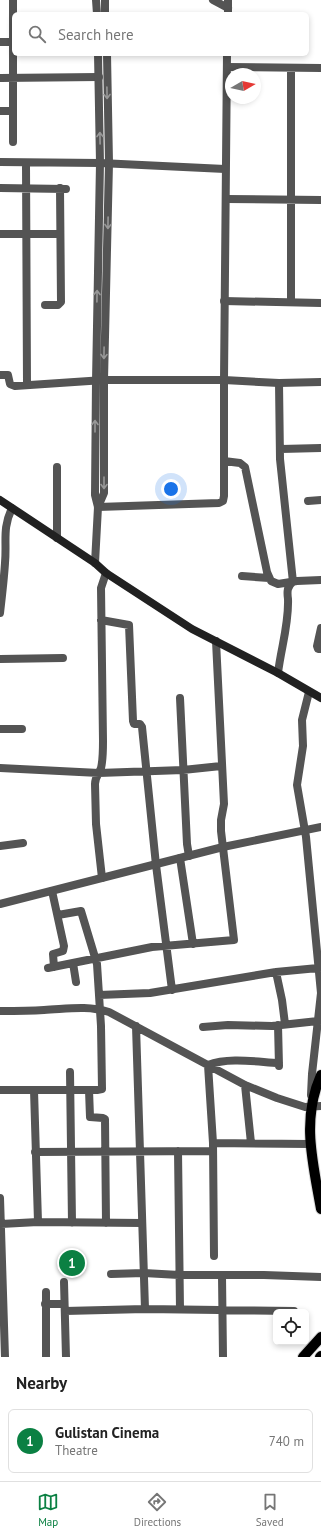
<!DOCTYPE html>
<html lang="en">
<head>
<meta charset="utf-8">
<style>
	body { margin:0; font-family:"PT Sans",sans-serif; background:#f2f2f2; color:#222 }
	.controls { position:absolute; right:12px; bottom:12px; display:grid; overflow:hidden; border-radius:6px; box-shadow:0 2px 6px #0003 }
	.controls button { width:36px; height:36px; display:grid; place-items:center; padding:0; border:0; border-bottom:1px solid #e0e0e0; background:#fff; color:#222; font:20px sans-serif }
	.compass { position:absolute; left:225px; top:68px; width:36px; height:36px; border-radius:50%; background:#fff; box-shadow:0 2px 6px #0003; rotate:81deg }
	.you { position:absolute; left:171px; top:489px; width:14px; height:14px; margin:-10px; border:3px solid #fff; border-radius:50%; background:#1a73e8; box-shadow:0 0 0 6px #1a73e833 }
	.badge { display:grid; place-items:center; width:26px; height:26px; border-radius:50%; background:#0b8043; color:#fff; font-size:13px; font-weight:700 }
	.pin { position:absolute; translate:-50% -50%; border:2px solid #fff; box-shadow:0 1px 4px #0006 }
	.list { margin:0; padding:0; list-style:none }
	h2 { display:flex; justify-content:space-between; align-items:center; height:52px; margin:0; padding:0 16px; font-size:17px }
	h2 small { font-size:13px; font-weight:400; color:#767676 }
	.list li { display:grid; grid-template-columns:26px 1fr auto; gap:12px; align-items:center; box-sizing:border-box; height:64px; margin:0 8px 8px; padding:0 8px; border:1px solid #e0e0e0; border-radius:6px }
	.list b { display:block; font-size:15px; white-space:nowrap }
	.list p { margin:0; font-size:13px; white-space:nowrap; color:#767676 }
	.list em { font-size:13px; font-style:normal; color:#767676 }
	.icon { flex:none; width:22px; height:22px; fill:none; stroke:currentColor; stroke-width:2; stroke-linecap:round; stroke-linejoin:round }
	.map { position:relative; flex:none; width:321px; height:1357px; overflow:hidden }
	.search { position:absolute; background:#fff; box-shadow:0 2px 6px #0003; left:12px; right:12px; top:12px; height:44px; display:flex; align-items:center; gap:10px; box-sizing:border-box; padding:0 14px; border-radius:6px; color:#767676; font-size:15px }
	.sheet { height:124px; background:#fff }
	nav { display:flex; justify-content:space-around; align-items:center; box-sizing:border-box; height:56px; border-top:1px solid #e0e0e0; background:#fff; font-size:11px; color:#767676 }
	nav a { display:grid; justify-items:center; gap:2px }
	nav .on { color:#0b8043 }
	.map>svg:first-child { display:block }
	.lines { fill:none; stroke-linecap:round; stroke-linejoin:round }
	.primary-casing { stroke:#dbdbdb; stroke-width:12 }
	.minor { stroke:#545454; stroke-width:8 }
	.tertiary { stroke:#545454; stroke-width:8 }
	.secondary { stroke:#212121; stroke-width:8 }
	.primary { stroke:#000; stroke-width:10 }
	.oneway { stroke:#989898 }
</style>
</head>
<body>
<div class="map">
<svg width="321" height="1357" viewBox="0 0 321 1357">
	<rect width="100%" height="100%" fill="#fff"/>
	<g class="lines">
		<g class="primary-casing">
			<path id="primary" d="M 321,1075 C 301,1120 313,1163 321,1209
				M 303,1357 L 321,1337
				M 320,1357 L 321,1356"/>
		</g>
		<path class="minor" d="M 0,42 L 14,42
			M 227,67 L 321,68
			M 0,78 L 99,77
			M 0,111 L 12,111
			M 13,142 L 13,0
			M 0,162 L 100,163 L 225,169
			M 26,163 L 27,385
			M 0,188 L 66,189
			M 226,199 L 321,200
			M 0,234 L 60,234
			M 224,301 L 321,303
			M 291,302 L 291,68
			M 45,305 L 58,305 L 61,302 L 60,188
			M 0,375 L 8,375 L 10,384 L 15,386 L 104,380 L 224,380 L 224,496 L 223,501 L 219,503 L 98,507
			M 281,449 L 321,448
			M 224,461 L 240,463 L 245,467 L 267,572 L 271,581 L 278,584 L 297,581 L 321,580
			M 308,501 L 321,500
			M 57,538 L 57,467
			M 242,576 L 269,578
			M 0,613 C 2,596 4,579 5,563 C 7,541 2,529 12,508
			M 101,620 L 129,625 L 133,721 L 134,724 L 140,724 L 142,727 L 156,865 L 172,990
			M 321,628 L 317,646 L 318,649 L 321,649
			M 0,659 L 63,658
			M 278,673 C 281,648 289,624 288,599 C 287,592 287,586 293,582 L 280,459 L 279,383
			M 309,692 L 302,720 L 303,746 L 297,785 L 306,837 L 321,993 L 312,1074 L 311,1095
			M 180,698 L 187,844 L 189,856
			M 0,729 L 22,729
			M 0,768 L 99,773 L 183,770 L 221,766
			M 0,846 L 23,843
			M 180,858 L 193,944
			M 102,878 L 96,824 L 95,784 C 95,777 99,774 101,768 C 103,760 103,750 103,741 L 101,588 L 106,573
			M 52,891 L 64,946 L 63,951 L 53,954 L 54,967
			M 73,963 L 76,982
			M 48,968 L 152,947 L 234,940 L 221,831 L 221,820 L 224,804 L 216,641
			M 276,972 L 282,1000 L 285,1024
			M 99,995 L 150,993 L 276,972 L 318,968
			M 0,1011 C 15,1011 29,1011 44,1010 C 67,1009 87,1005 109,1012 L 245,1085 L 277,1098 L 305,1107 L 321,1106
			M 278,1025 L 279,1066
			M 136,1026 L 145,1309
			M 203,1027 L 228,1025 L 272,1026 L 318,1021
			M 70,1072 L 72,1223
			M 245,1085 L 251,1143
			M 0,1090 L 97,1090 L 102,1089 L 101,1026 L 97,964 L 81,911 L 58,915
			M 34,1090 L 38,1222
			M 89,1090 L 90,1117 L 103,1118 L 105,1119 L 106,1223
			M 213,1143 L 309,1144
			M 178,1151 L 180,1309
			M 35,1152 L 213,1151
			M 0,1198 L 5,1357
			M 1,1224 L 38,1222 L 142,1223
			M 214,1256 L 213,1143 L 208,1065 C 229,1057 257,1062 279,1063
			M 111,1274 L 144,1273 L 179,1275 L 264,1275 L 321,1277
			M 222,1276 L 223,1357
			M 64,1282 L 66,1357
			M 46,1292 L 46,1357
			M 45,1304 L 64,1304
			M 65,1311 L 145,1309 L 294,1311"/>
		<path class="tertiary" d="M 96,0 L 97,14
			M 105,0 L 105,14
			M 213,0 L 228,8
			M 228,14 L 228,0
			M 227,54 L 224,380 L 279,383 L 321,382
			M 98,507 L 104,493 L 104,380 L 109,163 L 107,54
			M 95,563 L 98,507 L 95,495 L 96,381 L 100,163 L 98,54
			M 0,904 L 223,847 L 321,827"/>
		<path class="secondary" d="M 0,500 L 95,563 L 106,573 L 192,629 L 278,673 L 321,698"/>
		<use href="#primary" class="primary"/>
	</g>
	<defs><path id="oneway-shaft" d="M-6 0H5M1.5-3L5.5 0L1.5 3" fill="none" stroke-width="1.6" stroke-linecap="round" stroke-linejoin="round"/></defs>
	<g class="oneway">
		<use href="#oneway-shaft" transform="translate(107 93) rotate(89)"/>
		<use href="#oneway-shaft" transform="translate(100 138) rotate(-91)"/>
		<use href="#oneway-shaft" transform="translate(108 223) rotate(91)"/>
		<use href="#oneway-shaft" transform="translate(97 296) rotate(-89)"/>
		<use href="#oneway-shaft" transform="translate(104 353) rotate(91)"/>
		<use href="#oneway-shaft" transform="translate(95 426) rotate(-90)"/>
		<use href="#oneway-shaft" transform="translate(104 483) rotate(90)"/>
	</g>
</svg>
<div class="controls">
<button><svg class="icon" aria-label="locate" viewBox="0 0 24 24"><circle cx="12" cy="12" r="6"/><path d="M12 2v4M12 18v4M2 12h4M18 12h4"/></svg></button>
</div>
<svg class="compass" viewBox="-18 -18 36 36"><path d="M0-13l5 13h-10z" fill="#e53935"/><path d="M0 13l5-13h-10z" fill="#767676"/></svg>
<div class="you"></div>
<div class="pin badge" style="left:72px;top:1263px">1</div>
<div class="search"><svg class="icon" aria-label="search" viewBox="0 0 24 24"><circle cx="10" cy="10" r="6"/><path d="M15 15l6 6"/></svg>Search here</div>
</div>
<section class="sheet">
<h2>Nearby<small></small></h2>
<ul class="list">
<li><span class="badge">1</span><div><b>Gulistan Cinema</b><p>Theatre</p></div><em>740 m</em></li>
</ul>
</section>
<nav>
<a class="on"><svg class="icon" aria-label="map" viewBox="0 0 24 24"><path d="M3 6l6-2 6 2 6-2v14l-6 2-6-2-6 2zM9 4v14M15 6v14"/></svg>Map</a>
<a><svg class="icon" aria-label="directions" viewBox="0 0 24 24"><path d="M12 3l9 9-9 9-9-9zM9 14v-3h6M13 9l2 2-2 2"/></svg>Directions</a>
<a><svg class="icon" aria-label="saved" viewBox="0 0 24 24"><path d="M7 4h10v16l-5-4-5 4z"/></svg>Saved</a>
</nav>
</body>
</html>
